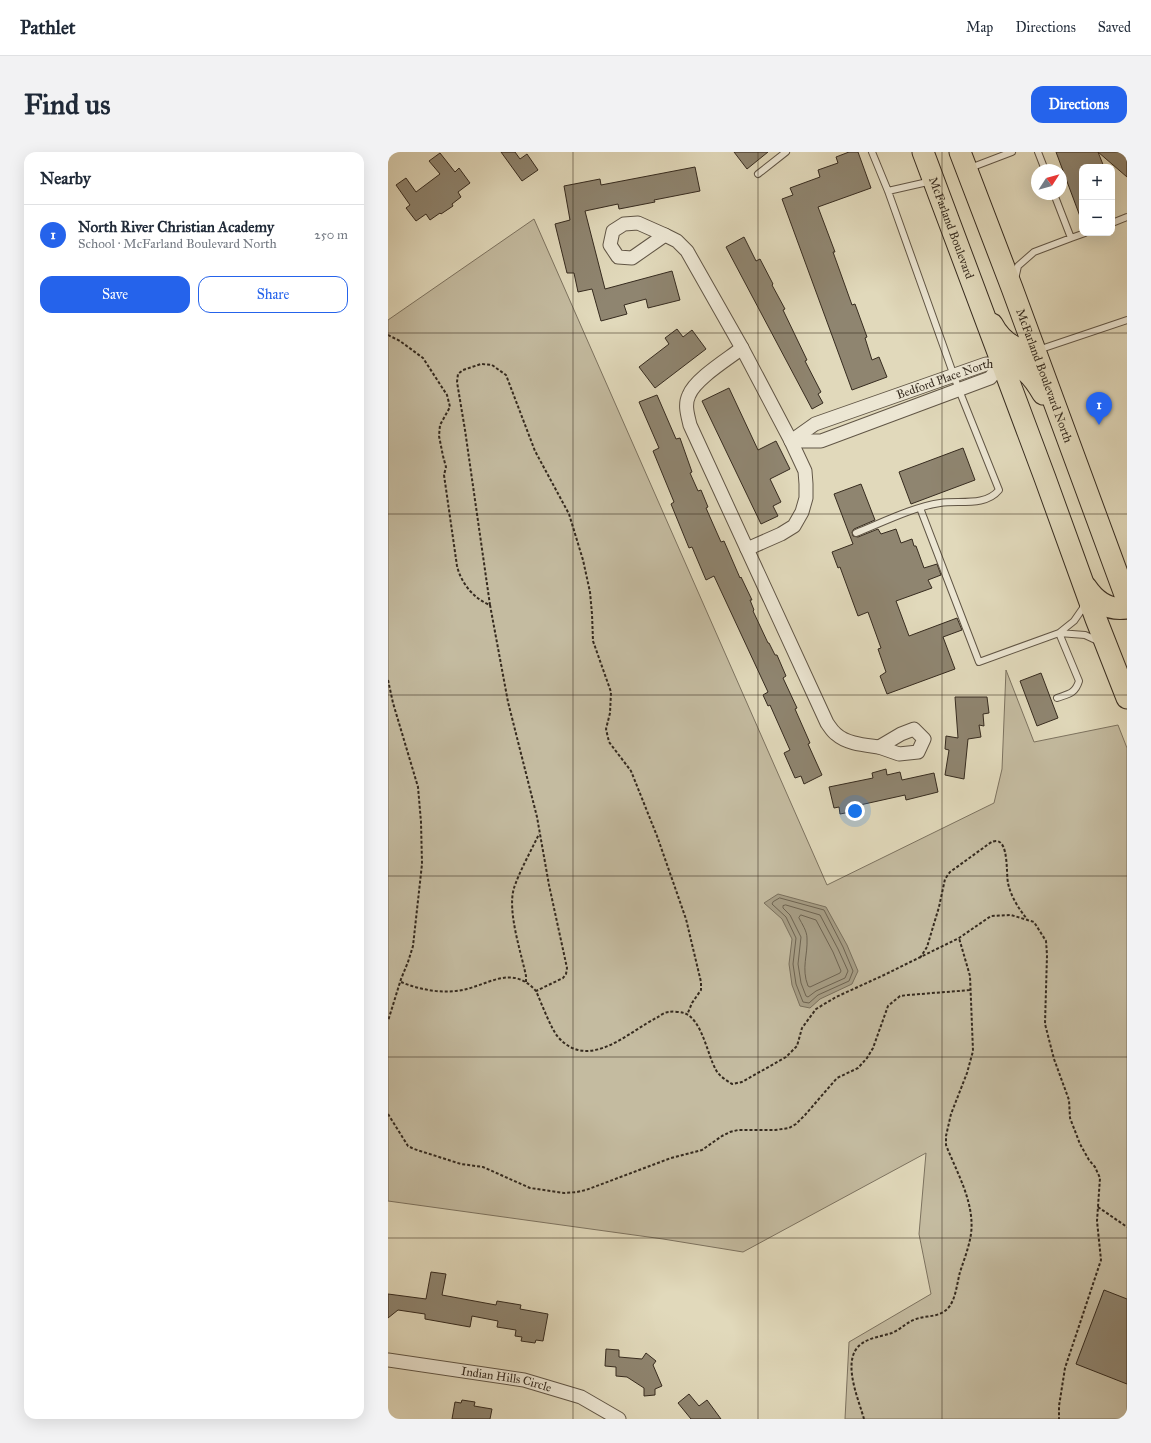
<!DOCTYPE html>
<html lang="en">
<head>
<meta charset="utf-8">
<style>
	body { margin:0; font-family:"IM FELL Great Primer",serif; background:#f2f2f3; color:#1f2937 }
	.controls { position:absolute; right:12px; top:12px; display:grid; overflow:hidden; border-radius:8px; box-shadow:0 4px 16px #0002 }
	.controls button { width:36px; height:36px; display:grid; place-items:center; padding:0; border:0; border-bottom:1px solid #e0e1e3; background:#fff; color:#1f2937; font:20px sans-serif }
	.compass { position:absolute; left:643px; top:12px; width:36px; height:36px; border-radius:50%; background:#fff; box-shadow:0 4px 16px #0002; rotate:54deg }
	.you { position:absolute; left:467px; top:659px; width:14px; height:14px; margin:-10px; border:3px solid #fff; border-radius:50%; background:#1a73e8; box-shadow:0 0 0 6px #1a73e833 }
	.badge { display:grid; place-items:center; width:26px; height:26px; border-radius:50%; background:#2563eb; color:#fff; font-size:13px; font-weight:700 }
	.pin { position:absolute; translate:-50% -33px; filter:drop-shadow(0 1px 2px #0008) }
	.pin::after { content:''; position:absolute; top:21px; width:14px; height:12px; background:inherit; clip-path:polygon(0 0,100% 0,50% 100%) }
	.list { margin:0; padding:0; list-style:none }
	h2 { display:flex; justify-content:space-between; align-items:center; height:52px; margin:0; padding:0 16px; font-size:17px }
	h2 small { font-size:13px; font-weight:400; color:#747a83 }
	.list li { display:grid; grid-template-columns:26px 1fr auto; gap:12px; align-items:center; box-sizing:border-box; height:60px; padding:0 16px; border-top:1px solid #e0e1e3 }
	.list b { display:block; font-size:15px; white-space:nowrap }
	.list p { margin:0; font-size:13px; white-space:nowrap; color:#747a83 }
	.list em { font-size:13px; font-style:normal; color:#747a83 }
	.actions { display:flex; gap:8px; padding:12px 16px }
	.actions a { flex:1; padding:9px 0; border:1px solid #2563eb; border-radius:12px; text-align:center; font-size:14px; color:#2563eb }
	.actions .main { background:#2563eb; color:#fff }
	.map { position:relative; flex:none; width:739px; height:1267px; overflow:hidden; border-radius:12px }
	header { display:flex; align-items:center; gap:24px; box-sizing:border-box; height:56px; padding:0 20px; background:#fff; border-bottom:1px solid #e0e1e3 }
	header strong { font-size:19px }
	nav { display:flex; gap:22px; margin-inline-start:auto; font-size:14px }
	.intro { display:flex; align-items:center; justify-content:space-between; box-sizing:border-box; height:96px; padding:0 24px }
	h1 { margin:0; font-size:28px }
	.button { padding:10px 18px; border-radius:12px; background:#2563eb; color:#fff; font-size:14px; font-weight:700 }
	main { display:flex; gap:24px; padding:0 24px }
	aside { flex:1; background:#fff; border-radius:12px; box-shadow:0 4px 16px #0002 }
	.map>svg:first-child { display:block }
	.green { fill:#c4bba0; stroke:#7d7360 }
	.water { fill:#a79e86; stroke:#7a705d }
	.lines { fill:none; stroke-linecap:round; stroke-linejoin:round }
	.shore { stroke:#6e6452; stroke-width:1 }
	.building { fill:#8f8570; stroke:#362b1f }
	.service-casing { stroke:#615646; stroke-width:8 }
	.minor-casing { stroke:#615646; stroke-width:15 }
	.trunk-casing { stroke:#362b1f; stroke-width:23 }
	.path { stroke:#362b1f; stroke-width:2; stroke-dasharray:3 2; stroke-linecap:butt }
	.service { stroke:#ece6d3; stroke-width:6 }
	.minor { stroke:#ece6d3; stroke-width:13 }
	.trunk { stroke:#e1d9bb; stroke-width:21 }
	.grid { fill:none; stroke:#362b1f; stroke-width:1; stroke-opacity:0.55 }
	.labels { text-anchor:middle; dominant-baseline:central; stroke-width:3; stroke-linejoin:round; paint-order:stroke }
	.street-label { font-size:12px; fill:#362b1f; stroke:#ece6d3 }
</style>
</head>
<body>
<header>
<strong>Pathlet</strong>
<nav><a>Map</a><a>Directions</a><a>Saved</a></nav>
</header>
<div class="intro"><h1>Find us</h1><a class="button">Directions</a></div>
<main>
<aside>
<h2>Nearby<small></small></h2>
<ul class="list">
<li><span class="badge">1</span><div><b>North River Christian Academy</b><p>School · McFarland Boulevard North</p></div><em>250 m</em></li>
</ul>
<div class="actions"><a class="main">Save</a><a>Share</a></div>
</aside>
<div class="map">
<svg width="739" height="1267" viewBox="0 0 739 1267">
	<rect width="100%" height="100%" fill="#e1d9bb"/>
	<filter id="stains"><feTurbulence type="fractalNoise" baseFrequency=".005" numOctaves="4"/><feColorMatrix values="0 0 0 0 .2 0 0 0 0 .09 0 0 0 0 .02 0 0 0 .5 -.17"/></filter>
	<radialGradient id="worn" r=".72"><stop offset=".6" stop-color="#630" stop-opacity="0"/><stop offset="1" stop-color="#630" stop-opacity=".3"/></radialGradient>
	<path class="green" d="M 146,67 L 439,733 L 606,651 L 614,617 L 618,518 L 646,590 L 730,573 L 739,596 L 739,1267 L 457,1267 L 461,1190 L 543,1142 L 531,1082 L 538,1001 L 355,1100 L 275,1087 L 0,1049 L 0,168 Z"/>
	<path class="water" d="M 390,742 L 438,755 L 459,793 L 470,819 L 464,832 L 432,847 L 422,856 L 412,854 L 404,833 L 401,812 L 404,787 L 394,767 L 376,751 Z"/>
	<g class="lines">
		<path class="shore" d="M 392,746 L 436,758 L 455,795 L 465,819 L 461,829 L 430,843 L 421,851 L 415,850 L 408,832 L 405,812 L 408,786 L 398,765 L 384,752 L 385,750 Z
			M 398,753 L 432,763 L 450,797 L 460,819 L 457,826 L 428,839 L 420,845 L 418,844 L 413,831 L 410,812 L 413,785 L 402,763 L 395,756 L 395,754 Z
			M 413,763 L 428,768 L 445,800 L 453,819 L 452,821 L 422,835 L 420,834 C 413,816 420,803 419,786 C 419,779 414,772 411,766 Z"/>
	</g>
	<path class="building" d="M 113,0 L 127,0 L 132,7 L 139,2 L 150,18 L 134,29 Z
		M 346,0 L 380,0 L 359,17 Z
		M 461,0 L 470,0 L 483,36 L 430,55 L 447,100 L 445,100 L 464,153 L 467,152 L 479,185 L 477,186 L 484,208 L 491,205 L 499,225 L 464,238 L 394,47 L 405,43 L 402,36 L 432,25 L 430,18 L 450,11 L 448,5 Z
		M 668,0 L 710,0 L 716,15 L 694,15 L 694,67 L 693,67 Z
		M 710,0 L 739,0 L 739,25 Z
		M 52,1 L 67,20 L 71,16 L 82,31 L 70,40 L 73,45 L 64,52 L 65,54 L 53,62 L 52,61 L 42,68 L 38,62 L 28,69 L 18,56 L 22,53 L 8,33 L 18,26 L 28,40 L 52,22 L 41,9 Z
		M 307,15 L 312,39 L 266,48 L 267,50 L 231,57 L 230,52 L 197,59 L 217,137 L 284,119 L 292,148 L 260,156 L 258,147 L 236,153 L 239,162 L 213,169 L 204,137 L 190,140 L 186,121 L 179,121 L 167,72 L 182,68 L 176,34 L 212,27 L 213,33 Z
		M 356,85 L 368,109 L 372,107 L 385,132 L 384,133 L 397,157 L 395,158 L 419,208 L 417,209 L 433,240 L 430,242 L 435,251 L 424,257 L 338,95 Z
		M 289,177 L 295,185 L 304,178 L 318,197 L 267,236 L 251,215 L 281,192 L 277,186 Z
		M 341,236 L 370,298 L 388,289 L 402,317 L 382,327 L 393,350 L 385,354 L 390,364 L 373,372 L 314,249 Z
		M 269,243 L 288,287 L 292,286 L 304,320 L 302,321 L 310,339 L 313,338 L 320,355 L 318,356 L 329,381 L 333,390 L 336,389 L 352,426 L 353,425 L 364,448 L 362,448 L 366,458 L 365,459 L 380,491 L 381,491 L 387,503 L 389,503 L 398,524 L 395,526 L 409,556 L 407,557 L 422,591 L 420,592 L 434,623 L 416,632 L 413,624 L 407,626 L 396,601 L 402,598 L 382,553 L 380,554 L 375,543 L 380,540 L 326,424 L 318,428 L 304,395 L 301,396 L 283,352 L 286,350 L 265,299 L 271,296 L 251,250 Z
		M 575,296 L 587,328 L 523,352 L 511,320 Z
		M 473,332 L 487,368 L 466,377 L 464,380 L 465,384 L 470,385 L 490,377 L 493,382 L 508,377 L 513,391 L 524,387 L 526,394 L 528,394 L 536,416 L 549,412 L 553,423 L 540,428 L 544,436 L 508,449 L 521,484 L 569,466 L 574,478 L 555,485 L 567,517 L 499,542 L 492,524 L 498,520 L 490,497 L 493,496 L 480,460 L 470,464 L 452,415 L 450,416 L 444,400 L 465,392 L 446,342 Z
		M 653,521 L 670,566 L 649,574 L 632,529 Z
		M 567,545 L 599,545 L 601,561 L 595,562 L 596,574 L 591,573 L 593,585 L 580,587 L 576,627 L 557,623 L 561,598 L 557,597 L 558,584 L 570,586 Z
		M 498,617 L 499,623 L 512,620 L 514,628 L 546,621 L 550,640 L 518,648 L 517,643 L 472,653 L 473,658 L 452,662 L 451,655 L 446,656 L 441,635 L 485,626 L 484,621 Z
		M 43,1120 L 58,1122 L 54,1143 L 108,1153 L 109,1149 L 133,1153 L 132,1157 L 160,1162 L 155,1189 L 148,1188 L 147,1191 L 133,1189 L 134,1185 L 127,1184 L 128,1178 L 109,1175 L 110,1169 L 84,1164 L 82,1175 L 37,1167 L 37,1162 L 10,1158 L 0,1166 L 0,1142 L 38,1147 Z
		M 716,1138 L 739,1147 L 739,1232 L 688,1212 Z
		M 218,1197 L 231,1198 L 231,1205 L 254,1207 L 258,1201 L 268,1209 L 265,1213 L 274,1234 L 267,1237 L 267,1243 L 256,1244 L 256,1236 L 239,1225 L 228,1224 L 228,1215 L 217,1214 Z
		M 301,1242 L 311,1254 L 319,1248 L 333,1267 L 303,1267 L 290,1251 Z
		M 74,1248 L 87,1250 L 86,1254 L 104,1257 L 102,1267 L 64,1267 L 67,1250 L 73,1251 Z"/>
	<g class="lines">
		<g class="service-casing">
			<path id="service" d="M 650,0 L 657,18
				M 582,16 L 624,0
				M 370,22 L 398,0
				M 500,39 L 544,29
				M 666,42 L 683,86 L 697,81
				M 724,71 L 739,65
				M 627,127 L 630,114 L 646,100 L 683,86
				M 650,198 L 739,168
				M 532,356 L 591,510 L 671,481 L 686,469 L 695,456 L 695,450
				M 468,381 C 493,371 525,355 552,351 C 571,348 597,355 611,338 L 571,238 L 500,39 L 484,0
				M 671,481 L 697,483 L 710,489
				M 669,546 C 680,542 687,542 691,529 L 671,481"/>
		</g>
		<g class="minor-casing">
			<g id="minor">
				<path d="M 250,71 L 277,83 L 244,106 L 230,105 L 222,93 L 225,79 L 236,72 Z"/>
				<path d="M 277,83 L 289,89 L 299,99 L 354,196 L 403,289 L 417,319 L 418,332 L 418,346 L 414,360 L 406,374 L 393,382 L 359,397"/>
				<path d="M 354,196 C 340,207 307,227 301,243 C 296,253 300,264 302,273 L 439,571 C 442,575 444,579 448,582 C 459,592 477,593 491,595"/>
				<path d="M 403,289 L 433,289 L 602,226 L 614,212"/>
				<path id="s1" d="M 403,289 L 427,272 L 598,212 L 614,212"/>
				<path d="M 526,577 L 536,587 L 530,600 L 511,602 L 491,595 L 513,582 Z"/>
				<path id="s2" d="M 0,1208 L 136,1228 L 193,1245 L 231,1267"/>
			</g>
		</g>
		<g class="trunk-casing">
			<g id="trunk">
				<path id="s3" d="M 535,0 L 657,326 L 708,467 L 739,546"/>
				<path id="s4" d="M 572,0 L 624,136 L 739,448"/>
				<path d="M 604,172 C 613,189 627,199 646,199"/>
				<path d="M 614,212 C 636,212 645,225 655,242"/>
				<path d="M 698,435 C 708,450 721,459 739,456"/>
			</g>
		</g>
		<path class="path" d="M 0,183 L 12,189 L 35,206 L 59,243 L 62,255 L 52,273 L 51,284 L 55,304 L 58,315 L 56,323 L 69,414 C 73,431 86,447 102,453 L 120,550 L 149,665 L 161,733 L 179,816 L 178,822 L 175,826 L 148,839
			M 102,453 L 77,278 L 69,230 L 70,222 L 75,218 L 93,212 L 104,213 L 118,223 L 147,299 L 181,362 L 195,408 L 202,440 L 204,462 L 205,489 L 223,540 L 222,561 L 218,577 L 221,590 L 243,619 L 269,684 L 298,767 L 313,830 L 313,838 L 304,851 L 299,863
			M 0,528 L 5,551 L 30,635 L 33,670 L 34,712 L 25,794 L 20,810 L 13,827 L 0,869
			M 532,806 L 539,795 L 551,755 L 557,727 L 562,720 L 602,691 C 604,690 605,689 608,689 C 621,689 618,722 620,731 C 623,745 631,757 639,767
			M 13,830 C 30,837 49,841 68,839 C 98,836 122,810 148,839 C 153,850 163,877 170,885 C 201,920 240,880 270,865 C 273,863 277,860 281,860 C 285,859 292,860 296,861 C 314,867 319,902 328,918 C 331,924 338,928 344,932 L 354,930 L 398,905 L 409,894 L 414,876 L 428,857 L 448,845 L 496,823 L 571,786 L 603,764 L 623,763 L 646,770 L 658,789 L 659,803 L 657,872 L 666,907 L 681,948 L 682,966 L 692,992 L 701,1008 L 707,1015 L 712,1026 L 709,1069 L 713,1108 L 677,1216 L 671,1254 L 671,1267
			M 138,830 L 138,824 C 133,800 119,759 126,736 C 132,718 143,699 151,682
			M 0,962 L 20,994 L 26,997 L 73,1012 L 95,1015 L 142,1036 L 176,1041 L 189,1040 L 198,1038 L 283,1006 L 314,998 L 334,984 L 342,980 L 350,978 L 387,978 L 401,976 L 408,972 L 417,963 L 449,926 L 470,916 L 479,906 L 485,896 L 500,854 L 512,844 L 520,843 L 583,838
			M 710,1055 L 739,1075
			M 476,1267 C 471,1249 457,1217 467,1199 C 474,1186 492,1185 504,1181 C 513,1177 519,1170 528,1167 C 539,1163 552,1166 561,1155 C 568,1146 569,1131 572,1120 C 576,1108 581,1095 583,1082 C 587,1051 569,1021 558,993 L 558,984 L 563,962 L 579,921 L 585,899 L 582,824 L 571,786"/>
		<use href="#service" class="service"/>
		<use href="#minor" class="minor"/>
		<use href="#trunk" class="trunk"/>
	</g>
	<path class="grid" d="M 185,0 L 185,1267M 370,0 L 370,1267M 554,0 L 554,1267M 0,181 L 739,181M 0,362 L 739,362M 0,543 L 739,543M 0,724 L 739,724M 0,905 L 739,905M 0,1086 L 739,1086"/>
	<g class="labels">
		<g class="street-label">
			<text stroke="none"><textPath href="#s3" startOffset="81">McFarland Boulevard</textPath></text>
			<text stroke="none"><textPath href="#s4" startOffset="239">McFarland Boulevard North</textPath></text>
			<text stroke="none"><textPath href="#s1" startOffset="167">Bedford Place North</textPath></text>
			<text stroke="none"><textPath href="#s2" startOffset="120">Indian Hills Circle</textPath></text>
		</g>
	</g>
	<rect width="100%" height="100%" filter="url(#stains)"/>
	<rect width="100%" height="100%" fill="url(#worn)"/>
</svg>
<div class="controls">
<button>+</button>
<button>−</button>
</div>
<svg class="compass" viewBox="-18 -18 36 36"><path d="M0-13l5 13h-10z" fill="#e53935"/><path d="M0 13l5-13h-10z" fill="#747a83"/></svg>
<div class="you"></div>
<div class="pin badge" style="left:711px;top:273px">1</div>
</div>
</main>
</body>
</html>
